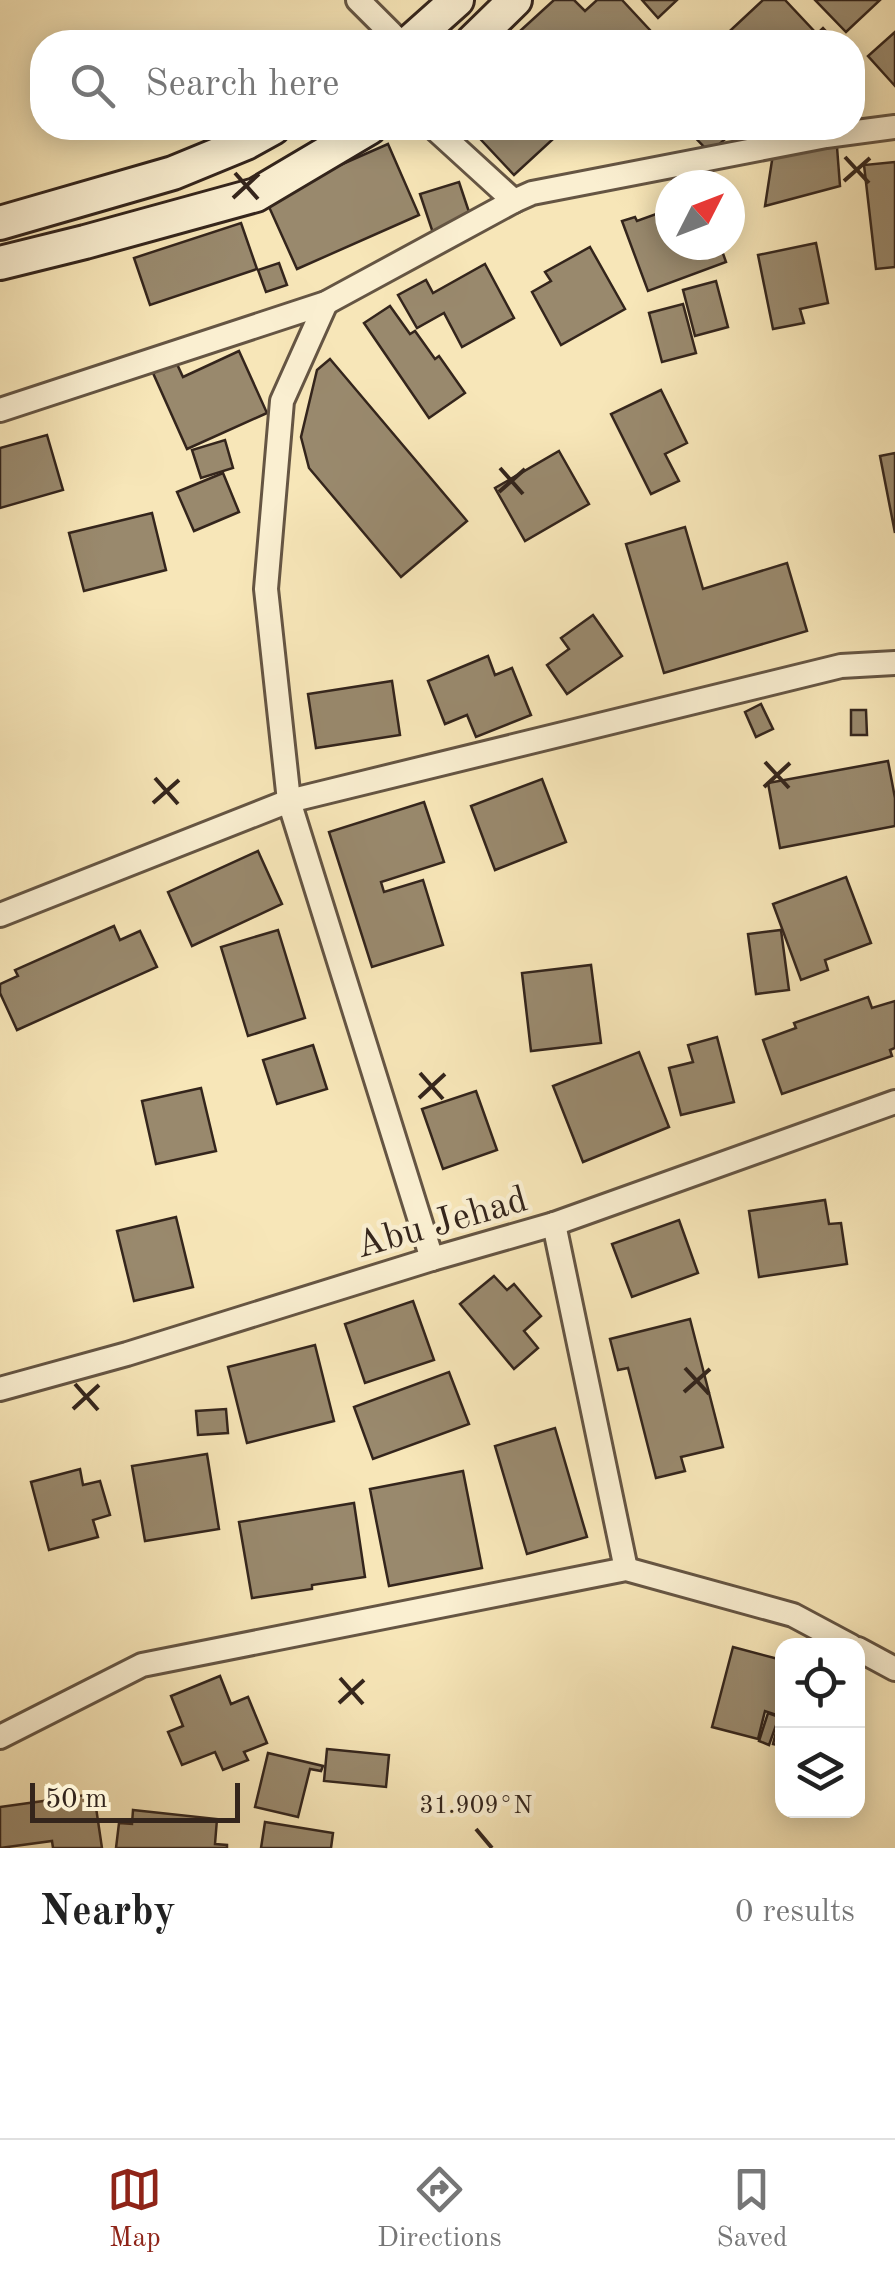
<!DOCTYPE html>
<html lang="en">
<head>
<meta charset="utf-8">
<style>
	:root { --surface:#fff; --page:#f2f2f2; --text:#222; --muted:#767676; --line:#e0e0e0; --accent:#8f2418 }
	body { margin:0; font-family:"Old Standard TT",serif; background:var(--page); color:var(--text) }
	.controls { position:absolute; right:30px; bottom:30px; display:grid; overflow:hidden; border-radius:20px; box-shadow:0 5px 25px #0003 }
	.controls button { width:90px; height:90px; display:grid; place-items:center; padding:0; border:0; border-bottom:2px solid var(--line); background:var(--surface); color:var(--text); font:50px sans-serif }
	.compass { position:absolute; left:655px; top:170px; width:90px; height:90px; border-radius:50%; background:var(--surface); box-shadow:0 5px 25px #0003; rotate:48deg }
	.scale { position:absolute; left:30px; bottom:25px; width:210px; box-sizing:border-box; padding-left:10px; border:5px solid #34251c; border-top:0; font-size:28px; line-height:35px; white-space:nowrap; color:#34251c; -webkit-text-stroke:8px #faefd1; paint-order:stroke }
	.list { margin:0; padding:0; list-style:none }
	h2 { display:flex; justify-content:space-between; align-items:center; height:130px; margin:0; padding:0 40px; font-size:42px }
	h2 small { font-size:32px; font-weight:400; color:var(--muted) }
	.icon { flex:none; width:55px; height:55px; fill:none; stroke:currentColor; stroke-width:2; stroke-linecap:round; stroke-linejoin:round }
	.map { position:relative; flex:none; width:895px; height:1848px; overflow:hidden }
	.search { position:absolute; background:var(--surface); box-shadow:0 5px 25px #0003; left:30px; right:30px; top:30px; height:110px; display:flex; align-items:center; gap:25px; box-sizing:border-box; padding:0 35px; border-radius:40px; color:var(--muted); font-size:38px }
	.sheet { height:290px; background:var(--surface) }
	nav { display:flex; justify-content:space-around; align-items:center; box-sizing:border-box; height:140px; border-top:2px solid var(--line); background:var(--surface); font-size:28px; color:var(--muted) }
	nav a { display:grid; justify-items:center; gap:5px }
	nav .on { color:var(--accent) }
	.map>svg:first-child { display:block }
	.building { fill:#99896d; stroke:#34251c; stroke-width:2.5 }
	.lines { fill:none; stroke-linecap:round; stroke-linejoin:round }
	.street-casing { stroke:#655543; stroke-width:28 }
	.secondary-casing { stroke:#34251c; stroke-width:38 }
	.street { stroke:#faefd1; stroke-width:22 }
	.secondary { stroke:#faefd1; stroke-width:32 }
	.ticks { fill:none; stroke:#34251c; stroke-width:4 }
	.labels { text-anchor:middle; stroke-width:9; stroke-linejoin:round; paint-order:stroke }
	.street-label { font-size:38px; fill:#34251c; stroke:#faefd1 }
	.ticks-label { font-size:25px; text-anchor:middle; fill:#34251c; stroke:#faefd1; stroke-width:9; stroke-linejoin:round; paint-order:stroke }
</style>
</head>
<body>
<div class="map">
<svg width="895" height="1848" viewBox="0 0 895 1848">
	<rect width="100%" height="100%" fill="#f7e6b8"/>
	<filter id="stains"><feTurbulence type="fractalNoise" baseFrequency=".002" numOctaves="4"/><feColorMatrix values="0 0 0 0 .2 0 0 0 0 .09 0 0 0 0 .02 0 0 0 .5 -.17"/></filter>
	<radialGradient id="worn" r=".72"><stop offset=".6" stop-color="#630" stop-opacity="0"/><stop offset="1" stop-color="#630" stop-opacity=".3"/></radialGradient>
	<!-- building -->
	<g class="building">
		<path d="M 554,0 L 574,0 L 585,11 L 597,0 L 622,0 L 661,42 L 508,42 Z"/>
		<path d="M 642,0 L 677,0 L 658,18 Z"/>
		<path d="M 763,0 L 785,0 L 817,34 L 823,28 L 836,42 L 718,42 Z"/>
		<path d="M 815,0 L 880,0 L 846,32 Z"/>
		<path d="M 895,32 L 895,86 L 868,56 Z"/>
		<path d="M 470,128 L 565,128 L 514,175 Z"/>
		<path d="M 686,128 L 737,128 L 710,153 Z"/>
		<path d="M 388,144 L 419,215 L 297,269 L 265,198 Z"/>
		<path d="M 837,147 L 840,186 L 765,206 L 773,154 Z"/>
		<path d="M 895,162 L 895,267 L 876,269 L 864,165 Z"/>
		<path d="M 459,182 L 472,221 L 433,233 L 420,194 Z"/>
		<path d="M 670,209 L 670,245 L 720,245 L 726,262 L 648,291 L 622,221 L 635,217 L 637,221 Z"/>
		<path d="M 241,223 L 257,269 L 150,305 L 134,258 Z"/>
		<path d="M 816,243 L 828,303 L 800,309 L 804,323 L 773,329 L 758,255 Z"/>
		<path d="M 590,247 L 625,309 L 561,345 L 532,292 L 551,281 L 545,272 Z"/>
		<path d="M 279,263 L 287,285 L 266,292 L 258,270 Z"/>
		<path d="M 485,264 L 514,318 L 462,347 L 444,313 L 417,328 L 398,295 L 426,280 L 433,293 Z"/>
		<path d="M 716,281 L 728,327 L 695,336 L 683,290 Z"/>
		<path d="M 683,304 L 696,353 L 662,362 L 649,313 Z"/>
		<path d="M 390,306 L 410,334 L 415,331 L 435,359 L 439,356 L 465,393 L 429,418 L 364,323 Z"/>
		<path d="M 239,351 L 267,413 L 187,449 L 153,373 L 176,362 L 183,377 Z"/>
		<path d="M 330,359 L 467,521 L 401,577 L 309,468 L 301,437 L 317,370 Z"/>
		<path d="M 661,390 L 687,443 L 665,454 L 679,481 L 651,494 L 611,414 Z"/>
		<path d="M 47,435 L 63,490 L 0,508 L 0,448 Z"/>
		<path d="M 225,440 L 233,468 L 201,478 L 192,450 Z"/>
		<path d="M 559,451 L 589,504 L 525,541 L 495,488 Z"/>
		<path d="M 895,453 L 895,533 L 880,456 Z"/>
		<path d="M 223,473 L 239,512 L 194,531 L 177,492 Z"/>
		<path d="M 152,513 L 166,570 L 84,591 L 69,533 Z"/>
		<path d="M 685,527 L 703,589 L 787,563 L 807,631 L 664,673 L 626,544 Z"/>
		<path d="M 593,615 L 622,656 L 567,694 L 547,665 L 569,649 L 561,638 Z"/>
		<path d="M 488,656 L 495,675 L 512,668 L 531,715 L 476,737 L 467,715 L 445,724 L 428,681 Z"/>
		<path d="M 392,681 L 400,735 L 316,748 L 308,694 Z"/>
		<path d="M 761,704 L 773,729 L 756,737 L 745,712 Z"/>
		<path d="M 851,710 L 866,710 L 867,735 L 851,735 Z"/>
		<path d="M 888,761 L 895,798 L 895,826 L 780,848 L 768,783 Z"/>
		<path d="M 542,779 L 566,842 L 495,870 L 471,806 Z"/>
		<path d="M 424,802 L 444,862 L 381,882 L 384,892 L 423,880 L 443,945 L 372,967 L 329,832 Z"/>
		<path d="M 258,851 L 282,904 L 192,946 L 168,892 Z"/>
		<path d="M 846,877 L 871,943 L 825,960 L 828,970 L 801,980 L 773,904 Z"/>
		<path d="M 114,926 L 120,940 L 140,931 L 157,967 L 17,1030 L 0,993 L 0,984 L 18,976 L 15,970 Z"/>
		<path d="M 278,930 L 305,1018 L 248,1036 L 221,947 Z"/>
		<path d="M 781,930 L 789,990 L 756,994 L 748,934 Z"/>
		<path d="M 591,965 L 601,1043 L 531,1051 L 522,973 Z"/>
		<path d="M 868,997 L 872,1008 L 895,1001 L 895,1048 L 890,1050 L 892,1056 L 782,1094 L 763,1040 L 796,1028 L 794,1023 Z"/>
		<path d="M 717,1037 L 734,1102 L 681,1115 L 669,1068 L 693,1062 L 688,1045 Z"/>
		<path d="M 313,1045 L 327,1089 L 277,1104 L 263,1060 Z"/>
		<path d="M 639,1052 L 669,1127 L 583,1162 L 553,1086 Z"/>
		<path d="M 201,1088 L 216,1151 L 156,1164 L 142,1101 Z"/>
		<path d="M 476,1091 L 497,1150 L 443,1169 L 422,1109 Z"/>
		<path d="M 825,1200 L 829,1224 L 841,1223 L 847,1264 L 759,1277 L 749,1211 Z"/>
		<path d="M 176,1217 L 193,1287 L 134,1301 L 117,1231 Z"/>
		<path d="M 679,1220 L 698,1273 L 632,1297 L 612,1244 Z"/>
		<path d="M 494,1276 L 507,1290 L 514,1284 L 541,1316 L 524,1331 L 538,1348 L 514,1369 L 460,1304 Z"/>
		<path d="M 413,1301 L 434,1360 L 365,1383 L 345,1324 Z"/>
		<path d="M 690,1319 L 723,1447 L 681,1457 L 685,1471 L 656,1478 L 628,1368 L 618,1370 L 610,1339 Z"/>
		<path d="M 315,1345 L 334,1421 L 247,1443 L 228,1367 Z"/>
		<path d="M 449,1372 L 469,1424 L 373,1459 L 354,1407 Z"/>
		<path d="M 226,1409 L 228,1433 L 198,1435 L 196,1411 Z"/>
		<path d="M 555,1428 L 587,1537 L 527,1554 L 495,1446 Z"/>
		<path d="M 207,1454 L 219,1529 L 145,1541 L 132,1466 Z"/>
		<path d="M 80,1469 L 83,1485 L 100,1481 L 110,1515 L 93,1520 L 98,1537 L 49,1550 L 31,1482 Z"/>
		<path d="M 463,1471 L 482,1568 L 389,1586 L 370,1489 Z"/>
		<path d="M 354,1503 L 365,1577 L 312,1585 L 312,1589 L 252,1598 L 239,1522 Z"/>
		<path d="M 733,1647 L 782,1660 L 782,1746 L 773,1744 L 780,1716 L 765,1711 L 758,1739 L 712,1727 Z"/>
		<path d="M 220,1676 L 231,1704 L 248,1697 L 267,1743 L 244,1752 L 248,1760 L 223,1770 L 215,1752 L 182,1765 L 168,1732 L 183,1726 L 171,1696 Z"/>
		<path d="M 768,1713 L 779,1717 L 769,1745 L 759,1741 Z"/>
		<path d="M 327,1749 L 389,1755 L 386,1787 L 324,1781 Z"/>
		<path d="M 268,1753 L 323,1766 L 321,1771 L 310,1769 L 298,1817 L 255,1807 Z"/>
		<path d="M 94,1794 L 102,1848 L 53,1848 L 52,1841 L 0,1848 L 0,1807 Z"/>
		<path d="M 133,1810 L 217,1819 L 215,1844 L 227,1845 L 227,1848 L 116,1848 L 119,1823 L 132,1824 Z"/>
		<path d="M 265,1822 L 333,1833 L 331,1848 L 261,1848 Z"/>
	</g>
	<g class="lines">
		<!-- street casing -->
		<g class="street-casing">
			<g id="street">
				<path d="M 358,0 L 400,42"/>
				<path d="M 434,128 L 514,201"/>
				<path d="M 326,303 L 282,401 L 266,589 L 289,801 L 432,1259"/>
				<path d="M 0,410 L 326,303 L 514,201 L 532,193 L 826,136 L 895,127"/>
				<path d="M 0,915 L 289,801 L 841,666 L 895,663"/>
				<path d="M 554,1224 L 626,1569"/>
				<path d="M 0,1389 L 127,1354 L 432,1259 L 554,1224 L 895,1102"/>
				<path d="M 858,1649 L 895,1669"/>
				<path d="M 0,1737 L 142,1665 L 626,1569 L 793,1615 L 851,1646"/>
			</g>
		</g>
		<!-- secondary casing -->
		<g class="secondary-casing">
			<g id="secondary">
				<path d="M 410,42 L 457,0"/>
				<path d="M 472,42 L 515,0"/>
				<path d="M 0,223 L 173,173 L 246,143 L 273,128"/>
				<path d="M 0,263 L 85,242 L 256,195 L 369,128"/>
			</g>
		</g>
		<!-- street -->
		<use href="#street" class="street"/>
		<!-- secondary -->
		<use href="#secondary" class="secondary"/>
	</g>
	<!-- ticks -->
	<path class="ticks" d="M 845,157 L 869,183M 235,173 L 258,199M 844,181 L 870,158M 233,198 L 259,174M 500,468 L 523,494M 499,492 L 525,469M 765,762 L 789,788M 155,778 L 178,804M 764,787 L 790,763M 153,803 L 179,780M 420,1073 L 443,1099M 419,1098 L 445,1074M 685,1368 L 709,1394M 75,1384 L 98,1410M 684,1392 L 710,1369M 73,1409 L 99,1385M 340,1678 L 363,1704M 339,1703 L 364,1680M 476,1829 L 492,1848"/>
	<g class="labels">
		<!-- street labels -->
		<g class="street-label">
			<text transform="translate(441 1221) rotate(-16)" y="13">Abu Jehad</text>
		</g>
	</g>
	<g class="ticks-label">
		<text x="476" y="1813">31.909°N</text>
	</g>
	<rect width="100%" height="100%" filter="url(#stains)"/>
	<rect width="100%" height="100%" fill="url(#worn)"/>
</svg>
<div class="controls">
<button><svg class="icon" aria-label="locate" viewBox="0 0 24 24"><circle cx="12" cy="12" r="6"/><path d="M12 2v4M12 18v4M2 12h4M18 12h4"/></svg></button>
<button><svg class="icon" aria-label="layers" viewBox="0 0 24 24"><path d="M12 4l9 5-9 5-9-5zM3 14l9 5 9-5"/></svg></button>
</div>
<svg class="compass" viewBox="-18 -18 36 36"><path d="M0-13l5 13h-10z" fill="#e53935"/><path d="M0 13l5-13h-10z" fill="#767676"/></svg>
<div class="scale">50 m</div>
<div class="search"><svg class="icon" aria-label="search" viewBox="0 0 24 24"><circle cx="10" cy="10" r="6"/><path d="M15 15l6 6"/></svg>Search here</div>
</div>
<section class="sheet">
<h2>Nearby<small>0 results</small></h2>
<ul class="list">
</ul>
</section>
<nav>
<a class="on"><svg class="icon" aria-label="map" viewBox="0 0 24 24"><path d="M3 6l6-2 6 2 6-2v14l-6 2-6-2-6 2zM9 4v14M15 6v14"/></svg>Map</a>
<a><svg class="icon" aria-label="directions" viewBox="0 0 24 24"><path d="M12 3l9 9-9 9-9-9zM9 14v-3h6M13 9l2 2-2 2"/></svg>Directions</a>
<a><svg class="icon" aria-label="saved" viewBox="0 0 24 24"><path d="M7 4h10v16l-5-4-5 4z"/></svg>Saved</a>
</nav>
</body>
</html>
